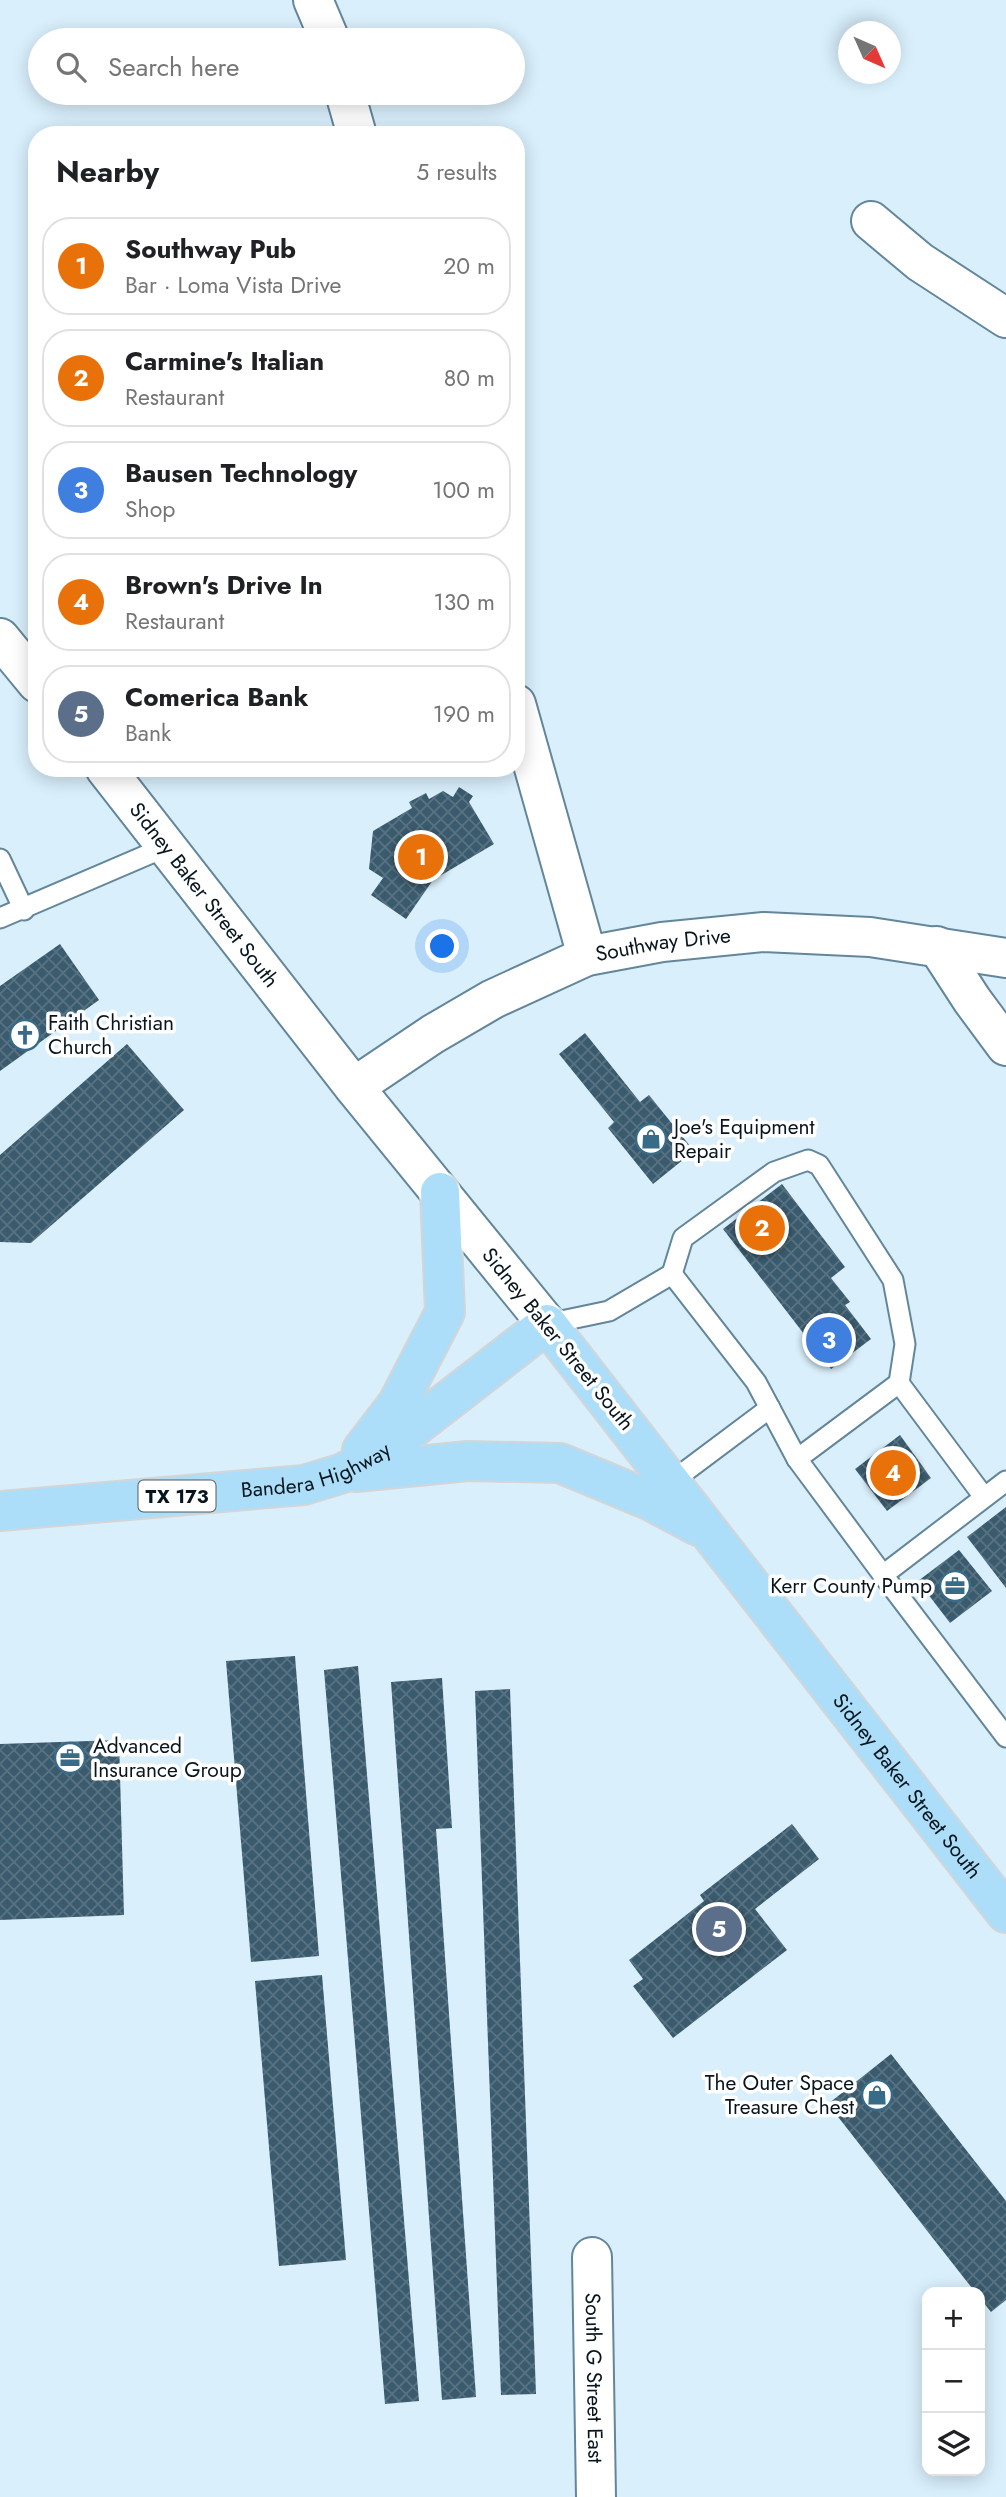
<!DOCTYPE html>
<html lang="en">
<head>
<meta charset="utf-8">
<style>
	:root { --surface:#fff; --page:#f2f2f2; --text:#202124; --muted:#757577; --line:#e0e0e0; --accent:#ea580c }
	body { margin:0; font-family:Jost,sans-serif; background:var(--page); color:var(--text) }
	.controls { position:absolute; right:21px; bottom:21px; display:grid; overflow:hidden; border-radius:14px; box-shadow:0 4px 18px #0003 }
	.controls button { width:63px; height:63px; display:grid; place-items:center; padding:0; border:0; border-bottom:2px solid var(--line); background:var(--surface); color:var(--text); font:35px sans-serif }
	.compass { position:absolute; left:838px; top:21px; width:63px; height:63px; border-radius:50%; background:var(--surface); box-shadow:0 4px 18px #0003; rotate:135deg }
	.you { position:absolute; left:443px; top:947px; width:24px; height:24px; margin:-18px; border:5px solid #fff; border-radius:50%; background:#1a73e8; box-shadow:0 0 0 10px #1a73e833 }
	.badge { display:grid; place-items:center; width:46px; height:46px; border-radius:50%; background:var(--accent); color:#fff; font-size:23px; font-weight:700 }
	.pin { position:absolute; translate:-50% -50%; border:4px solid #fff; box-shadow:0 2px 7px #0006 }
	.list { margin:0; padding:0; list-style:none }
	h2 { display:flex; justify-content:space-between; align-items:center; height:91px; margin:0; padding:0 28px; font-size:30px }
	h2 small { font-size:23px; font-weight:400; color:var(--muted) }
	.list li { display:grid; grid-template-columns:46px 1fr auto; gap:21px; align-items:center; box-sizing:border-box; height:98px; margin:0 14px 14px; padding:0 14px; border:2px solid var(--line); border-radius:28px }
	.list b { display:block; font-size:26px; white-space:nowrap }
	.list p { margin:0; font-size:23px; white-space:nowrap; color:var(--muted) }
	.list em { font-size:23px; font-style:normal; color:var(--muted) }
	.icon { flex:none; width:38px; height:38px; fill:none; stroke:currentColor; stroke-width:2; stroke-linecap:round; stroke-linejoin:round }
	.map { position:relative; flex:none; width:1006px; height:2497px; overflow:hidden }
	.search { position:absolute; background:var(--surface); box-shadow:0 4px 18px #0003; left:28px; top:28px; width:497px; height:77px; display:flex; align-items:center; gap:18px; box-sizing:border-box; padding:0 24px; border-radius:38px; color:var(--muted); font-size:26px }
	.panel { position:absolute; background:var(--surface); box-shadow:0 4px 18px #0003; left:28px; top:126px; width:497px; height:651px; border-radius:28px }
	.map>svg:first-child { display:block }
	.building { fill:url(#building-cross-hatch) }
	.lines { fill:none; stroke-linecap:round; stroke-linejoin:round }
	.service-casing { stroke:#63869a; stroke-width:23 }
	.minor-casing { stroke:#63869a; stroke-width:42 }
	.secondary-casing { stroke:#63869a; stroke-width:42 }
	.primary-casing { stroke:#d3d5d6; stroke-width:42 }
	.service { stroke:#fff; stroke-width:19 }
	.minor { stroke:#fff; stroke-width:38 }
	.secondary { stroke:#fff; stroke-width:38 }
	.primary { stroke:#acdefa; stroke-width:38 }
	.labels { text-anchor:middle; stroke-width:7; stroke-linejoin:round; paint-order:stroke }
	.shield { fill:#fff; stroke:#525b61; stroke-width:2 }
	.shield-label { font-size:19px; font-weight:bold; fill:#08151d }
	.street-label { font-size:21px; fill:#08151d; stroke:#fff }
	.poi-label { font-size:21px; fill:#08151d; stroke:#fff; text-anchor:start }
</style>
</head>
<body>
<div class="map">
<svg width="1006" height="2497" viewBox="0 0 1006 2497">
	<defs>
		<pattern id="building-cross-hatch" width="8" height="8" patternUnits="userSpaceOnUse" patternTransform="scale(1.75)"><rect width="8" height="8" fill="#3a5b6e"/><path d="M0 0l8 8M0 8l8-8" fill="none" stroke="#597281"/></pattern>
	</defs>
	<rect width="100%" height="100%" fill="#d9effc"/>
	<!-- building -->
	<g class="building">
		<path d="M 459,787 L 473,796 L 469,802 L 494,844 L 433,880 L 406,919 L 371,895 L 383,878 L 369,869 L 373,831 L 412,808 L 409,802 L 426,793 L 429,799 L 443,791 L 453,797 Z"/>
		<path d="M 60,944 L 99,1000 L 0,1071 L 0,986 Z"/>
		<path d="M 585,1033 L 640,1102 L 649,1095 L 694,1151 L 653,1184 L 608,1128 L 614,1122 L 559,1054 Z"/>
		<path d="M 127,1044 L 184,1110 L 31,1243 L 0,1242 L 0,1155 Z"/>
		<path d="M 782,1184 L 845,1267 L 831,1278 L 850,1302 L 845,1305 L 871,1339 L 831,1369 L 723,1229 Z"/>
		<path d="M 900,1435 L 931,1478 L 887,1511 L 855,1469 Z"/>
		<path d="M 1006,1507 L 1006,1588 L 967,1537 Z"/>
		<path d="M 959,1550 L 992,1591 L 950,1623 L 918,1581 Z"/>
		<path d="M 295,1656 L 319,1956 L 251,1962 L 226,1661 Z"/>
		<path d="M 358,1666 L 419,2401 L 385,2404 L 324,1670 Z"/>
		<path d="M 442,1678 L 452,1828 L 436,1829 L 476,2397 L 442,2400 L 391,1682 Z"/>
		<path d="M 510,1689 L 536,2394 L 501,2395 L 475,1691 Z"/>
		<path d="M 119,1740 L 124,1915 L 0,1920 L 0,1744 Z"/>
		<path d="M 792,1824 L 819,1859 L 755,1909 L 787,1950 L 673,2038 L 633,1986 L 643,1979 L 629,1960 L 704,1901 L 700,1895 Z"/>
		<path d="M 322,1975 L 346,2260 L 279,2266 L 255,1981 Z"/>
		<path d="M 891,2054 L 1006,2201 L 1006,2300 L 991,2312 L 980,2298 L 980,2292 L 975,2292 L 828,2104 Z"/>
	</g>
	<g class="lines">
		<!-- service casing -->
		<g class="service-casing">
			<g id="service">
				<path d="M 0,859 L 24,910"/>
				<path d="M 0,918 L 168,846"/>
				<path d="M 672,1274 L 683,1238 L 774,1172 L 808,1160 L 819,1165 L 893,1280 L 905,1344 L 899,1383"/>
				<path d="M 547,1324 L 609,1311 L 672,1274 L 756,1382 L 797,1459"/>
				<path d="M 1006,1481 L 883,1575 L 1006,1737"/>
				<path d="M 667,1485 L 770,1408"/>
				<path d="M 883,1575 L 797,1459 L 899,1383 L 984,1497"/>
			</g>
		</g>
		<!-- minor casing -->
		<g class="minor-casing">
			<g id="minor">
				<path d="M 313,0 L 330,40"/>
				<path d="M 345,93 L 357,135"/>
				<path d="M 871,221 L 920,262 L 1006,318"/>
				<path d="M 516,704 L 587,956"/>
				<path d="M 937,946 L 972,1000 L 1006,1046"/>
				<path id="s1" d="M 354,1087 L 433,1034 L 493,999 L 587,956 L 662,942 L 764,932 L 870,937 L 1006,958"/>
				<path id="s2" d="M 592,2257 L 596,2497"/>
			</g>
		</g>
		<!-- secondary casing -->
		<g class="secondary-casing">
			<g id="secondary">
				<path d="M 0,638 L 37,683"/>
				<path id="s3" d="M 105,768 L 354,1087 L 547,1324"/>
			</g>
		</g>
		<!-- primary casing -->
		<g class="primary-casing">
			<g id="primary">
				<path d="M 362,1450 L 398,1403 L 445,1312 L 440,1192"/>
				<path d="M 356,1472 L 468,1461 L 560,1463 L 649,1500 L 698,1526"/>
				<path id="s4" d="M 0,1511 L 304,1485 L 343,1473 L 378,1455 L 547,1324 L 1006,1913"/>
			</g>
		</g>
		<!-- service -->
		<use href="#service" class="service"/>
		<!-- minor -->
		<use href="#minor" class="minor"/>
		<!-- secondary -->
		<use href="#secondary" class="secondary"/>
		<!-- primary -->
		<use href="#primary" class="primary"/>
	</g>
	<!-- icons -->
	<defs>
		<g id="church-ring" transform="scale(1.575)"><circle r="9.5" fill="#fff" stroke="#376b88" stroke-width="1.5"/><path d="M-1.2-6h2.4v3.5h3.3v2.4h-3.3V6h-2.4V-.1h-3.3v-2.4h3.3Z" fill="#376b88"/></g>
		<g id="shop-ring" transform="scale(1.575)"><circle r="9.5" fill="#fff" stroke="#376b88" stroke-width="1.5"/><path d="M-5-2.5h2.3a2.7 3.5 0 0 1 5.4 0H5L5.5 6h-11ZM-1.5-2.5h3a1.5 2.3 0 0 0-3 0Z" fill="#376b88"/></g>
		<g id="office-ring" transform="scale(1.575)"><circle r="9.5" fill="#fff" stroke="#376b88" stroke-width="1.5"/><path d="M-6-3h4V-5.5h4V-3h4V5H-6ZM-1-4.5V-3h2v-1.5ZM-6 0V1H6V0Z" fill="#376b88"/></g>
	</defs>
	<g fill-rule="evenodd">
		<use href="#church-ring" x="25" y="1035"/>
		<use href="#shop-ring" x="651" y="1139"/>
		<use href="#office-ring" x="955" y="1586"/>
		<use href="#office-ring" x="70" y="1758"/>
		<use href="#shop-ring" x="877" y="2095"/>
	</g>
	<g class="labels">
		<!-- shield labels -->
		<rect class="shield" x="138.5" y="1480.5" width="77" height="31" rx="5"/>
		<g class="shield-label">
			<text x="177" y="1503">TX 173</text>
		</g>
		<!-- street labels -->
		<g class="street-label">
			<text dy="7" stroke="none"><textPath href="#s3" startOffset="161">Sidney Baker Street South</textPath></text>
			<text dy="7" stroke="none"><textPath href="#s1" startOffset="345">Southway Drive</textPath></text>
			<text transform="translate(558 1339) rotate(51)" y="7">Sidney Baker Street South</text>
			<text dy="7" stroke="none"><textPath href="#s4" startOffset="320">Bandera Highway</textPath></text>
			<text dy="7" stroke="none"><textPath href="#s4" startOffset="1185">Sidney Baker Street South</textPath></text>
			<text dy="7" stroke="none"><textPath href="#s2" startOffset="121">South G Street East</textPath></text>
		</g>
		<!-- poi labels -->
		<g class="poi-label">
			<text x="48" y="1030">Faith Christian<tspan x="48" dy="24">Church</tspan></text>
			<text x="674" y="1134">Joe's Equipment<tspan x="674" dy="24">Repair</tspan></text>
			<text x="932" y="1593" text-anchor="end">Kerr County Pump</text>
			<text x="93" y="1753">Advanced<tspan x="93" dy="24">Insurance Group</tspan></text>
			<text x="854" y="2090" text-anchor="end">The Outer Space<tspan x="854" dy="24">Treasure Chest</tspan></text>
		</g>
	</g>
</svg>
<div class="controls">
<button>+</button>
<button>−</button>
<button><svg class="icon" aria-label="layers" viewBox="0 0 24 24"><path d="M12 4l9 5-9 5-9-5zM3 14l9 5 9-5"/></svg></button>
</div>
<svg class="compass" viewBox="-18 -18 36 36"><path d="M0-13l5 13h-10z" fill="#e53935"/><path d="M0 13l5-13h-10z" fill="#757577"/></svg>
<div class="you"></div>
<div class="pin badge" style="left:421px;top:857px;background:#e8710a">1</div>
<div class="pin badge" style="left:762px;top:1228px;background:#e8710a">2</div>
<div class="pin badge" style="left:829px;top:1340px;background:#3f7fe0">3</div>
<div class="pin badge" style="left:893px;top:1473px;background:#e8710a">4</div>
<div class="pin badge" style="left:719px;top:1929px;background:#5c6f8a">5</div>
<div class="search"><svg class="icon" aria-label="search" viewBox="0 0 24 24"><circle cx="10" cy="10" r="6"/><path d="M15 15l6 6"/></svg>Search here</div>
<section class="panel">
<h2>Nearby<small>5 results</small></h2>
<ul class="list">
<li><span class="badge" style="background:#e8710a">1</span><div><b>Southway Pub</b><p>Bar · Loma Vista Drive</p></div><em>20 m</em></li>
<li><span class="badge" style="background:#e8710a">2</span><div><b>Carmine's Italian</b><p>Restaurant</p></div><em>80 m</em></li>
<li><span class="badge" style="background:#3f7fe0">3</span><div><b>Bausen Technology</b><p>Shop</p></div><em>100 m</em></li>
<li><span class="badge" style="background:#e8710a">4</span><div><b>Brown's Drive In</b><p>Restaurant</p></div><em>130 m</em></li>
<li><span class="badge" style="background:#5c6f8a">5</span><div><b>Comerica Bank</b><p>Bank</p></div><em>190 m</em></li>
</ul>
</section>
</div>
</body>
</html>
